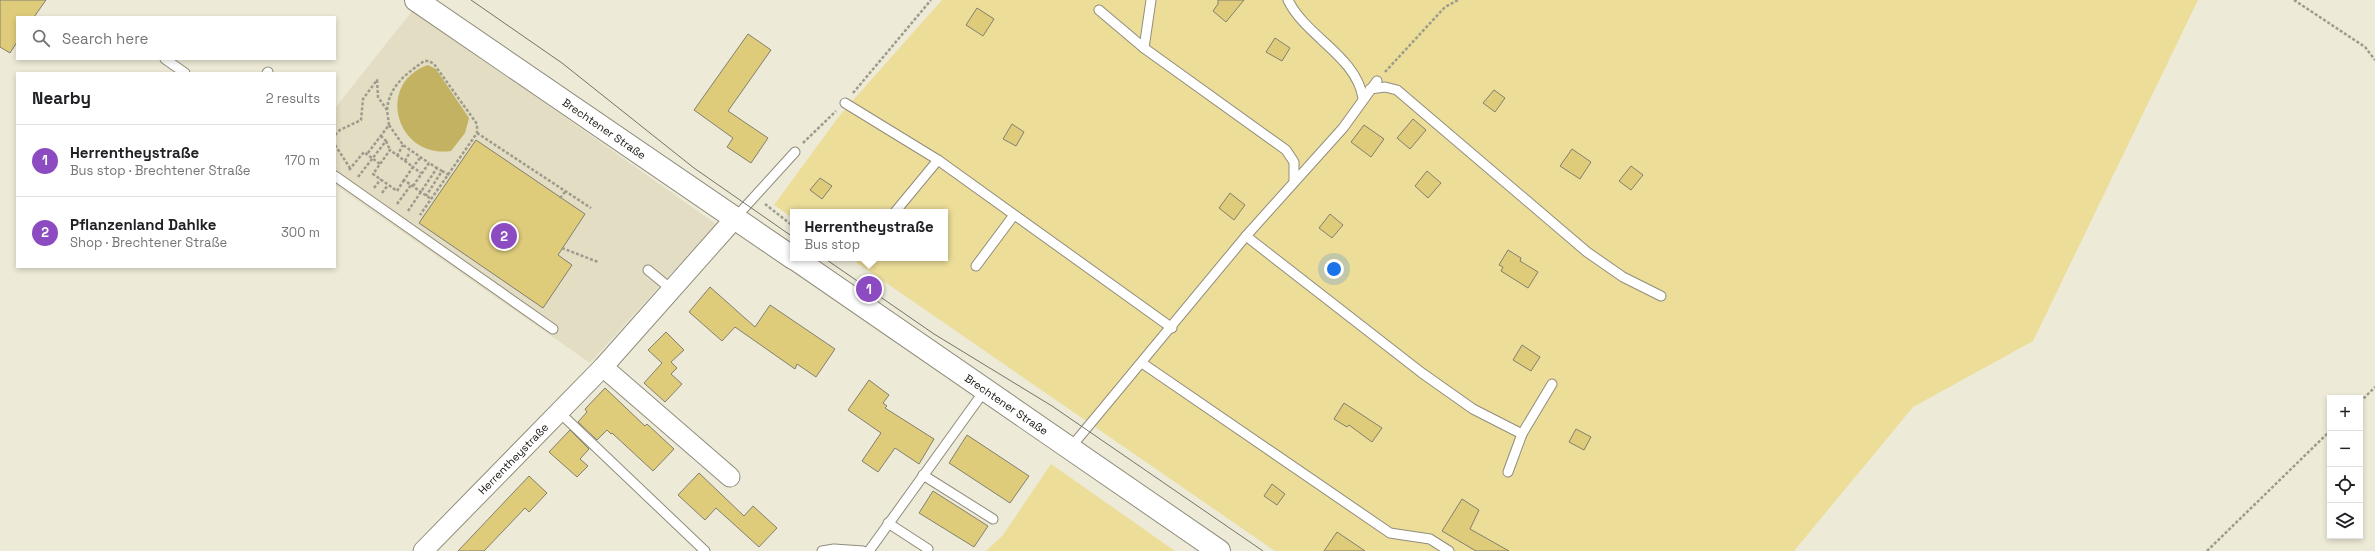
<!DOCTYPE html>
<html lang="en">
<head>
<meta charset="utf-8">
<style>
	:root { --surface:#fff; --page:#f6f6f6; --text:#202124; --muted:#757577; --line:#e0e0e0; --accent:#8c4bc0 }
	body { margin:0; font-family:"Space Grotesk",sans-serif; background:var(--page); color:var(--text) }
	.controls { position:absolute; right:12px; bottom:12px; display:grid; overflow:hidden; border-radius:0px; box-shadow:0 2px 6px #0003 }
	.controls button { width:36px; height:36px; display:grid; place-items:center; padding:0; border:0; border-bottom:1px solid var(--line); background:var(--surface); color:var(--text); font:20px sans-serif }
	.you { position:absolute; left:1334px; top:269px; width:14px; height:14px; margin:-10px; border:3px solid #fff; border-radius:50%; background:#1a73e8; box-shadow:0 0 0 6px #1a73e833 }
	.badge { display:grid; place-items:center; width:26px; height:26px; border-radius:50%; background:var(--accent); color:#fff; font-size:13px; font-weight:700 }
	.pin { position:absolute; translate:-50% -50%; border:2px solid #fff; box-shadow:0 1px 4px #0006 }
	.popup { position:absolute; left:790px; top:209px; width:158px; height:52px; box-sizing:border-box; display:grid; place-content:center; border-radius:0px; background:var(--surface); filter:drop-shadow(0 1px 3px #0005); font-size:13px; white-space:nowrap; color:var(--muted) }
	.popup b { font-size:15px; color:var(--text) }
	.popup::after { content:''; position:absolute; left:50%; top:100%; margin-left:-8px; border:8px solid transparent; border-top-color:var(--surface) }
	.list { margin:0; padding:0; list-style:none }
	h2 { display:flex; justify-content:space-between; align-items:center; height:52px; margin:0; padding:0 16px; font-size:17px }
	h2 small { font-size:13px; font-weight:400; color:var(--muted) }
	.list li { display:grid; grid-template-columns:26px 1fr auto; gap:12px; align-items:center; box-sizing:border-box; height:72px; padding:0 16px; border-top:1px solid var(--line) }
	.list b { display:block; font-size:15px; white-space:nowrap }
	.list p { margin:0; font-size:13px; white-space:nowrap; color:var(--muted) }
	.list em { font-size:13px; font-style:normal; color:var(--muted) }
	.icon { flex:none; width:22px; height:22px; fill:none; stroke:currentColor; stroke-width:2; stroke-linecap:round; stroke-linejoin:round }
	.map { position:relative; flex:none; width:2375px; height:551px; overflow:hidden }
	.search { position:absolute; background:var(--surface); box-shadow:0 2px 6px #0003; left:16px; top:16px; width:320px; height:44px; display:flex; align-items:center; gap:10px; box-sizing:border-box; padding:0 14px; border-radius:0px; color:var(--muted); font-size:15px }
	.panel { position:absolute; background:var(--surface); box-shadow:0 2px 6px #0003; left:16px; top:72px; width:320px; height:196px; border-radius:0px }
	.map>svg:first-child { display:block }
	.built { fill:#e2ddc3 }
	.green { fill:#ecdd99 }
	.water { fill:#c3b261 }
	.building { fill:#decc7b; stroke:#827f6f }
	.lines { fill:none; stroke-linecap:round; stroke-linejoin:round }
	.lane-casing { stroke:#918d7c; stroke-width:11 }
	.street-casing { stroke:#918d7c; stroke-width:21 }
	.secondary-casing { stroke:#918d7c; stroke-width:24 }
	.path { stroke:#9d9b8c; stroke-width:2.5; stroke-dasharray:3 2; stroke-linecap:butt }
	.lane { stroke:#fff; stroke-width:9 }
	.street { stroke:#fff; stroke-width:19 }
	.secondary { stroke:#fff; stroke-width:22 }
	.tram { stroke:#767468; stroke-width:1 }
	.labels { text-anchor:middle; stroke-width:3; stroke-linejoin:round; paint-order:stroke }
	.street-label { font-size:11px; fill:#11100a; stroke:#fbf7e5 }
</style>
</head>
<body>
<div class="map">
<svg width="2375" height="551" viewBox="0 0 2375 551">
	<rect width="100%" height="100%" fill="#edead7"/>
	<!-- built -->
	<path class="built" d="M 413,10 L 716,224 L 590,363 L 335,185 L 335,108 Z"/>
	<!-- green -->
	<g class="green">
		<path d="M 942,0 L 2198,0 L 2033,341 L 1913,407 L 1794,551 L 1275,551 L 850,258 L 945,258 L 945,212 L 793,212 L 793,218 L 774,205 L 840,115 Z"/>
		<path d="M 1051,464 L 1175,551 L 986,551 L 1003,535 Z"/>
	</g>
	<!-- water -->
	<path class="water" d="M 428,65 L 436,69 L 469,118 L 465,133 L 451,151 C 396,159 375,83 428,65 Z"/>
	<!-- building -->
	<g class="building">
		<path d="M 0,0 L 46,0 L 34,17 L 17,17 L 17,42 L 10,53 L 0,47 Z"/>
		<path d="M 1218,0 L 1244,0 L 1226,22 L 1213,11 L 1218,4 Z"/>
		<path d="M 977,8 L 994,19 L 983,36 L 966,25 Z"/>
		<path d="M 748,34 L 771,50 L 728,111 L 768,138 L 751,163 L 727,147 L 733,138 L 694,110 Z"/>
		<path d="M 1275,38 L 1290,48 L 1282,61 L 1266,52 Z"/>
		<path d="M 1494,90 L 1505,98 L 1495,112 L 1483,103 Z"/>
		<path d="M 1413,119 L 1426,130 L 1410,149 L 1397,138 Z"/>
		<path d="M 1012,124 L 1024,132 L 1016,146 L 1003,139 Z"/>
		<path d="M 1364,125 L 1384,139 L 1371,157 L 1351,142 Z"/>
		<path d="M 476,140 L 585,214 L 558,255 L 572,265 L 543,308 L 419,223 Z"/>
		<path d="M 1572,149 L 1591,162 L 1580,179 L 1560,166 Z"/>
		<path d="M 1631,166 L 1643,175 L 1631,190 L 1619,181 Z"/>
		<path d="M 1427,171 L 1441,183 L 1428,198 L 1415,186 Z"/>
		<path d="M 820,178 L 832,186 L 822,199 L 810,190 Z"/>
		<path d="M 1230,193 L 1245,205 L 1234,220 L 1219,208 Z"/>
		<path d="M 1330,214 L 1343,225 L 1332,238 L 1319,228 Z"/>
		<path d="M 1508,250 L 1521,258 L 1520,261 L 1538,272 L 1528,288 L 1501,271 L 1503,267 L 1499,265 Z"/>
		<path d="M 710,287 L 755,327 L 770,305 L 835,349 L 816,377 L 797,364 L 795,369 L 735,327 L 722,341 L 689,312 Z"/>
		<path d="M 666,332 L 684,350 L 671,362 L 677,368 L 671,374 L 682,384 L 665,402 L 644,383 L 662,363 L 648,350 Z"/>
		<path d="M 1522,345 L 1540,357 L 1531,371 L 1513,360 Z"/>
		<path d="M 869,380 L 889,395 L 883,403 L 887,406 L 885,408 L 934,439 L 919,464 L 895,448 L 878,472 L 862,461 L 881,433 L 848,410 Z"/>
		<path d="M 605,388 L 645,426 L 647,424 L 674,449 L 653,471 L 612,433 L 611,434 L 607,430 L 597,440 L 578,422 L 587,412 L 585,409 Z"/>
		<path d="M 1344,403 L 1382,428 L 1372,442 L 1349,425 L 1347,427 L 1334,419 Z"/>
		<path d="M 1576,429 L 1591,437 L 1584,450 L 1569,442 Z"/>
		<path d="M 570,430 L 589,449 L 580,459 L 588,466 L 577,477 L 549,452 Z"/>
		<path d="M 967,435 L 1029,476 L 1010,503 L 949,463 Z"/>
		<path d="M 699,473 L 744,516 L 753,506 L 777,528 L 759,547 L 716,508 L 705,520 L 678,495 Z"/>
		<path d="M 529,476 L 547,493 L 529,512 L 525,508 L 484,551 L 458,551 Z"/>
		<path d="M 1272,484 L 1285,494 L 1277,505 L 1264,496 Z"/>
		<path d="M 933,491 L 988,526 L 974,547 L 919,513 Z"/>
		<path d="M 1462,499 L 1479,510 L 1470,529 L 1509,551 L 1476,551 L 1442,531 Z"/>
		<path d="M 1337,532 L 1365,551 L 1324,551 Z"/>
	</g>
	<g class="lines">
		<!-- lane casing -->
		<g class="lane-casing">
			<g id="lane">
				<path d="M 1288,0 C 1306,37 1356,56 1363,98"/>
				<path d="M 1099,10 L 1144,48 L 1286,150 L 1294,162 L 1294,182"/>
				<path d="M 1144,48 L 1151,0"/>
				<path d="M 165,59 L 185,73"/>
				<path d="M 267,73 L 268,72"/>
				<path d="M 1370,89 L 1385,87 L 1397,90 L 1587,252 L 1623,277 L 1661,296"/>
				<path d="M 845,103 L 938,160 L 1172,328"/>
				<path d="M 335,176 L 553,329"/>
				<path d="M 895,212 L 938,160"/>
				<path d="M 736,217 L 795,152"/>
				<path d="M 1246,236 L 1422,373 L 1473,409 L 1522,434 L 1552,384"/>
				<path d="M 976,266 L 1014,215"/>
				<path d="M 648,270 L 671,289"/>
				<path d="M 1142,363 L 1390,533 L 1430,539 L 1449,551"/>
				<path d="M 559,412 L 705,551"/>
				<path d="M 1071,447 L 1246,236 L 1343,128 L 1377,81"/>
				<path d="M 1508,472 L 1522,434"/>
				<path d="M 923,475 L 993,519"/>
				<path d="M 888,523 L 928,549"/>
				<path d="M 822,551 L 834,549 L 863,551"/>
				<path d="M 869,551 L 985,390"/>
			</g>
		</g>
		<!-- street casing -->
		<g class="street-casing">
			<g id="street">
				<path d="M 603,367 L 730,477"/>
				<path id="s1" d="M 423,551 L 603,367 L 736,217"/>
			</g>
		</g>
		<!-- secondary casing -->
		<g class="secondary-casing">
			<g id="secondary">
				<path id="s2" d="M 416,0 L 793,258"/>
				<path id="s3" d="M 794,258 L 1219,551"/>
			</g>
		</g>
		<!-- path -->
		<g class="path">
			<path d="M 2294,0 L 2365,47 L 2375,60"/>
			<path d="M 1385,72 L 1445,7 L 1458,0"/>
			<path d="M 853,93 L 931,0"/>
			<path d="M 387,110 C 389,86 406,74 424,61 L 429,61 L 434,64 L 477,124 L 477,133 L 420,215"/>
			<path d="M 389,125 L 403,145 L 429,163"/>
			<path d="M 477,133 L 591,208"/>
			<path d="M 335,135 L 340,130 L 361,120 L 363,99 L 377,80 L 378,97 L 387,110 L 389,125 L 367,154"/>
			<path d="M 386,141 L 390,150"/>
			<path d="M 803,143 L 836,111"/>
			<path d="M 335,145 L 350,168"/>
			<path d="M 397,156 L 403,145"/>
			<path d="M 420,158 L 413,167 L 421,173"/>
			<path d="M 405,161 L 410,152"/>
			<path d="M 349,170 L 364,152 L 380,164"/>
			<path d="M 442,171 L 451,176"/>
			<path d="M 358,177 L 386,141 L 381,136"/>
			<path d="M 404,180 L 397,191 L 373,174 L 390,150 L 413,167 L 404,180 L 431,199"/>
			<path d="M 413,186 L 429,163 L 437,168"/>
			<path d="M 374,188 L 381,179"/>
			<path d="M 382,193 L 388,185"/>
			<path d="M 560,198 L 565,192"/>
			<path d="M 397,204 L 411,185"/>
			<path d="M 765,204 L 793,226"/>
			<path d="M 408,211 L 437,168 L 442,171 L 426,196"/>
			<path d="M 562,248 L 598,262"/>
			<path d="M 2360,402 L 2375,387"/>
			<path d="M 2207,551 L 2330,431"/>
		</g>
		<!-- lane -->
		<use href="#lane" class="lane"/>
		<!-- street -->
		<use href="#street" class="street"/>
		<!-- secondary -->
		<use href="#secondary" class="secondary"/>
		<!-- tram -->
		<g class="tram">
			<path d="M 471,0 L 562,63 L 694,168 L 793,237"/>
			<path d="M 824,258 L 934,334 L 1052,406 L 1263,551"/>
		</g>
	</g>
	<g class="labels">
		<!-- street labels -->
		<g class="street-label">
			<text dy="4" stroke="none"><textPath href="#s2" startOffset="228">Brechtener Straße</textPath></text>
			<text dy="4" stroke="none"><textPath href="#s3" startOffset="258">Brechtener Straße</textPath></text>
			<text dy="4" stroke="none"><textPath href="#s1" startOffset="129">Herrentheystraße</textPath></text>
		</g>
	</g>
</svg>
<div class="controls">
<button>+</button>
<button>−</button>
<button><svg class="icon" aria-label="locate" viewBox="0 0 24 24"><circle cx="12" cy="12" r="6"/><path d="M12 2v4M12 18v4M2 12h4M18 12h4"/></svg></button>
<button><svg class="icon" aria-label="layers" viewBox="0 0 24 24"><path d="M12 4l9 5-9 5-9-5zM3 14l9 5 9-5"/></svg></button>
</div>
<div class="you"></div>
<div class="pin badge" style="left:869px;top:289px">1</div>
<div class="popup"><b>Herrentheystraße</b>Bus stop</div>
<div class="pin badge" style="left:504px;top:236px">2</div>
<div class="search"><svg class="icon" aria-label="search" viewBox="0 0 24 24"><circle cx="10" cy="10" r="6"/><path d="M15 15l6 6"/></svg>Search here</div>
<section class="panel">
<h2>Nearby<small>2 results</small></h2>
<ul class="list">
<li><span class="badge">1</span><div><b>Herrentheystraße</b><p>Bus stop · Brechtener Straße</p></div><em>170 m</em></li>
<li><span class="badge">2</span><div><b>Pflanzenland Dahlke</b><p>Shop · Brechtener Straße</p></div><em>300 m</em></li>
</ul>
</section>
</div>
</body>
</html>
